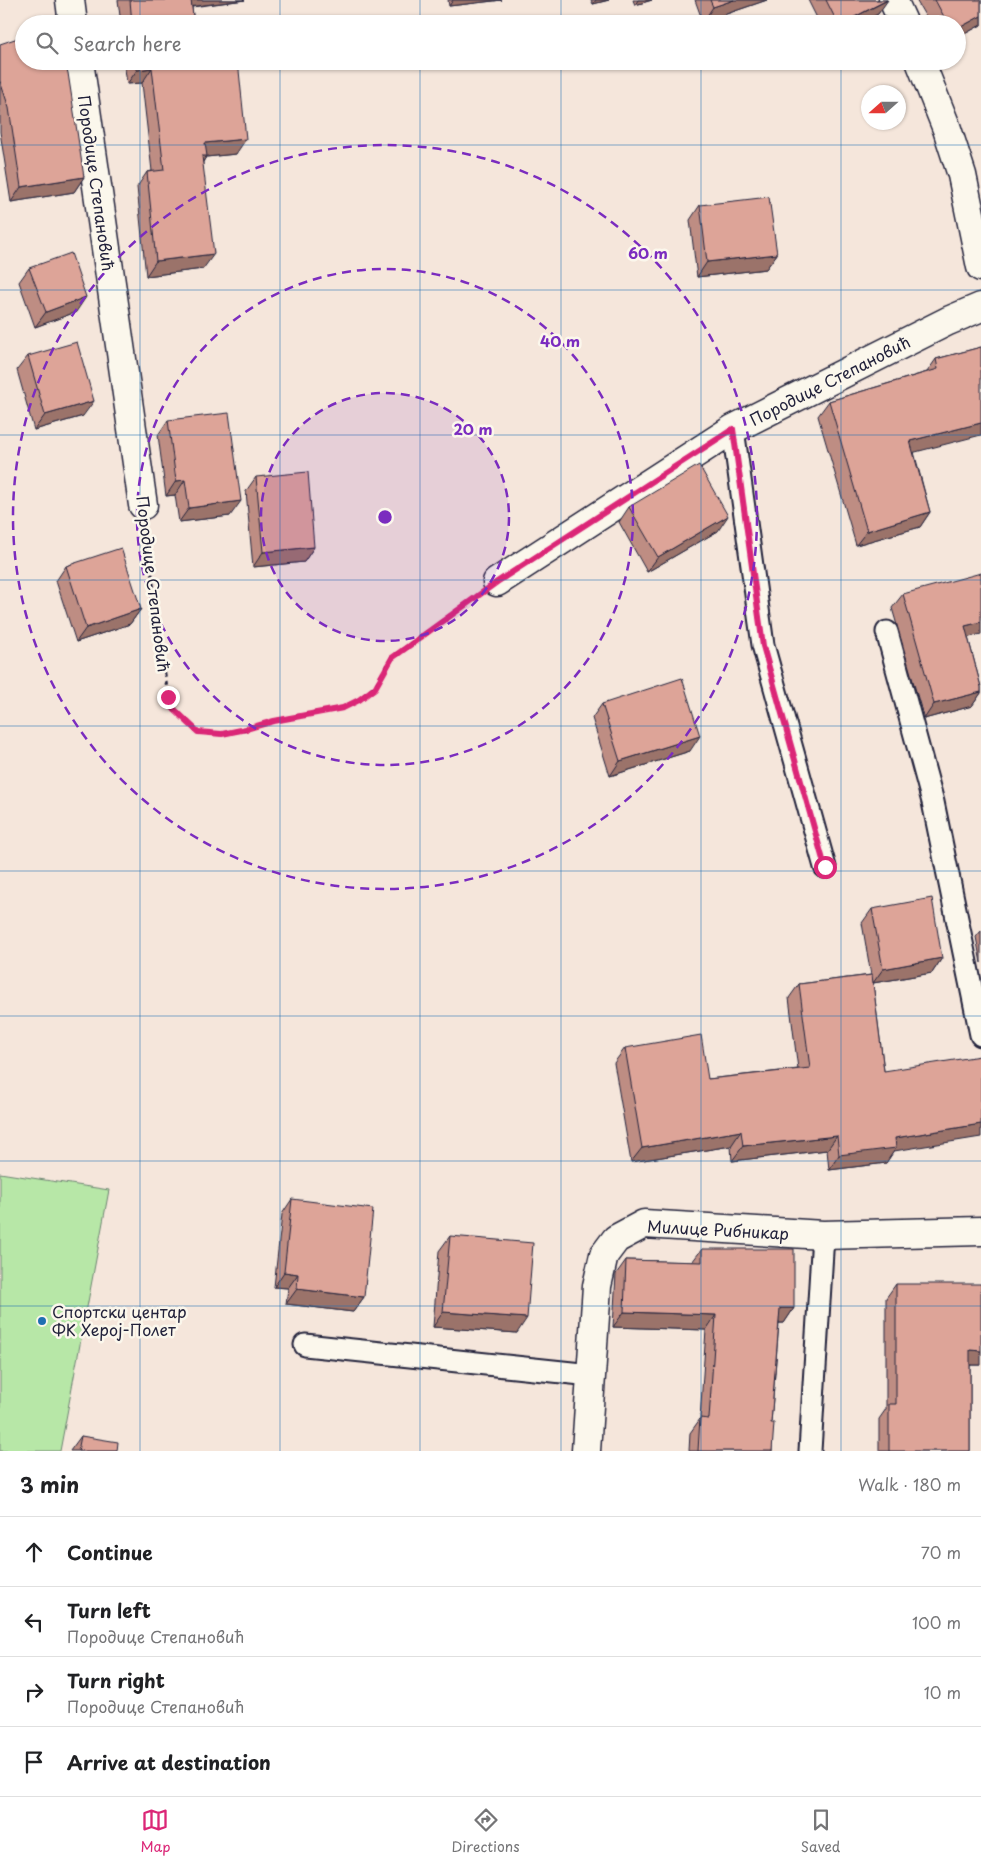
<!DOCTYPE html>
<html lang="en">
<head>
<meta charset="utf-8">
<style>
	:root { --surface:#fff; --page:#f6f6f6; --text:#202124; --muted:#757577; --line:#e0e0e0; --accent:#db2777 }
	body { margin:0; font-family:"Playpen Sans",sans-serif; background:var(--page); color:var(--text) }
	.compass { position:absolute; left:861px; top:85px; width:45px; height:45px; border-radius:50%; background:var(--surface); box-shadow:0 1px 4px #0004; rotate:249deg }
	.stop { position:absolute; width:15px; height:15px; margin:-11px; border:4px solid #db2777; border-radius:50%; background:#fff }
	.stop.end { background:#db2777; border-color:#fff; box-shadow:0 1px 5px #0008 }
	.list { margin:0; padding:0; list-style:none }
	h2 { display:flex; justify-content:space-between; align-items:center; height:65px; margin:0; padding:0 20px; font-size:21px }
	h2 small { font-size:16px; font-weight:400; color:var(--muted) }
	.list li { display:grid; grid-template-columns:32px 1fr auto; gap:15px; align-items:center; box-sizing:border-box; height:70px; padding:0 20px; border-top:1px solid var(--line) }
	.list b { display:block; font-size:19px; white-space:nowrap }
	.list p { margin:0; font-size:16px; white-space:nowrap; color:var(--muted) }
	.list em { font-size:16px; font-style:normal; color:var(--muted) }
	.icon { flex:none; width:28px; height:28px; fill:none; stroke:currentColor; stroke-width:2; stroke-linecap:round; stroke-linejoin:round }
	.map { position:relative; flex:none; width:981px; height:1451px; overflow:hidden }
	.search { position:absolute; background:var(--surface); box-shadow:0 1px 4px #0004; left:15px; right:15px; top:15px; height:55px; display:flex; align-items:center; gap:12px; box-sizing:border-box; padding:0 18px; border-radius:28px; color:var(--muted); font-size:19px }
	.sheet { height:345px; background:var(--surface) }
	nav { display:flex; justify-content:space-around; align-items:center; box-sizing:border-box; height:70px; border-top:1px solid var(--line); background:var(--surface); font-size:14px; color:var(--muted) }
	nav a { display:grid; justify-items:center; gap:2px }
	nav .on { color:var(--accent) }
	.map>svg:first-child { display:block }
	.green { fill:#b7e7a7; stroke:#6c8471 }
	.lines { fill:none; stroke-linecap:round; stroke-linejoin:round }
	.service-casing { stroke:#22223b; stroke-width:25 }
	.minor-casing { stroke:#22223b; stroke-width:31 }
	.path { stroke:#22223b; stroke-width:3; stroke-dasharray:5 4; stroke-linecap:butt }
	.service { stroke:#fbf7ec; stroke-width:21 }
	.minor { stroke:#fbf7ec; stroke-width:28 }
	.wall { fill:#be8d83; stroke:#22223b }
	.shaded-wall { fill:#9b736a; stroke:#22223b }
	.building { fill:#dda498; stroke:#22223b }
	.route { stroke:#db2777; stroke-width:6 }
	.grid { fill:none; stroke:#1f6fb2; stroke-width:1; stroke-opacity:0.55 }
	.ring { fill:none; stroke:#7b2cbf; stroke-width:2.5; stroke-dasharray:9 6 }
	.poi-dot { fill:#1f6fb2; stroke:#fbf7ec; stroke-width:2 }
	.labels { text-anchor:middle; stroke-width:5; stroke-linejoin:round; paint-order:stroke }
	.street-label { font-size:16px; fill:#22223b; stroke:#fbf7ec }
	.poi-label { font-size:16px; fill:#22223b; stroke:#fbf7ec; text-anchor:start }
	.centre { fill:#7b2cbf; stroke:#fbf7ec; stroke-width:2.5 }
	.ring-label { font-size:15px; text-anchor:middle; font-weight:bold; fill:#7b2cbf; stroke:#fbf7ec; stroke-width:5; stroke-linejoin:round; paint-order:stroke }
</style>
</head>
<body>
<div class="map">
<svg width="981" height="1451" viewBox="0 0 981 1451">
	<rect width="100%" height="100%" fill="#f5e6db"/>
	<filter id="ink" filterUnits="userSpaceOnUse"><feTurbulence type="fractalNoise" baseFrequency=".02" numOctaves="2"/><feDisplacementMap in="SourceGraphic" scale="10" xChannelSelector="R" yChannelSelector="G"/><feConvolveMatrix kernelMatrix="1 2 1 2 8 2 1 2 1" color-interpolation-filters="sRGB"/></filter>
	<g filter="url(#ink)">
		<!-- green -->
		<path class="green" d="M 0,1173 L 109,1190 L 60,1451 L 0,1451 Z"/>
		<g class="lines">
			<!-- service casing -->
			<g class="service-casing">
				<g id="service">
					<path d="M 733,429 L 763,645 L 825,867"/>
					<path d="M 887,632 L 933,802 L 981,1035"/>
					<path d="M 305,1345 L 591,1375"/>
					<path d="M 810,1451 L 823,1235"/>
				</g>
			</g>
			<!-- minor casing -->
			<g class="minor-casing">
				<g id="minor">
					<path d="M 70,0 L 73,24"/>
					<path d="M 893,0 L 904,24"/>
					<path d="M 79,61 L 143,505"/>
					<path d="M 920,61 L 947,129 L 962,175 L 981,267"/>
					<path d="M 497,582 L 733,429 L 948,321 L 981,307"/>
					<path d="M 586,1451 L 597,1286 L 604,1255 L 616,1239 L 644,1224 L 823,1235 L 981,1231"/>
				</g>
			</g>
			<!-- path -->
			<path class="path" d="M 147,538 L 168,697 L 174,709 L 198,732 L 222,734 L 246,729 L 274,721 L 343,708 L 359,700 L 375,687 L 392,658 L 468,603"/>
			<!-- service -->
			<use href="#service" class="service"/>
			<!-- minor -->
			<use href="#minor" class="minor"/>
		</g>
		<!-- wall -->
		<g class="wall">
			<path d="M 118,0 L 245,0 L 192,7 L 194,24 L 121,24 Z"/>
			<path d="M 448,0 L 502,0 L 449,6 Z"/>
			<path d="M 591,0 L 609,0 L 593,4 Z"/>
			<path d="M 633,0 L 652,0 L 635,5 Z"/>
			<path d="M 695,0 L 767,0 L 703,22 Z"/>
			<path d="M 808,0 L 887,0 L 878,14 L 859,24 L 820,24 Z"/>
			<path d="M 916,0 L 981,0 L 981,25 L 957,38 L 957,24 L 930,24 Z"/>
			<path d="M 0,44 L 84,177 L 74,192 L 11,202 L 0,132 Z"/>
			<path d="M 124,61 L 238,61 L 236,154 L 206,157 L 203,162 L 203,269 L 146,276 L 137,187 L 147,172 L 152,171 L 142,83 L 127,84 Z"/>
			<path d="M 700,205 L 777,254 L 766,269 L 697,277 L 690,220 Z"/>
			<path d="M 29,268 L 76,312 L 35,327 L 19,282 Z"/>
			<path d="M 981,347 L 914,452 L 930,512 L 920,527 L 856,545 L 818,416 L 829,401 L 927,372 L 936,359 Z"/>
			<path d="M 28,356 L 83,416 L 34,430 L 17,370 Z"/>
			<path d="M 168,420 L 230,516 L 179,522 L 175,495 L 166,496 L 158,435 Z"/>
			<path d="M 256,477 L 314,547 L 304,562 L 253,567 L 246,491 Z"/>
			<path d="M 629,507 L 718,531 L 647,572 L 619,522 Z"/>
			<path d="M 66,566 L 141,609 L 130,624 L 76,642 L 56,581 Z"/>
			<path d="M 903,594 L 968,637 L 981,687 L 981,693 L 972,706 L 924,719 L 892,608 Z"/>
			<path d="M 602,704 L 690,751 L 610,776 L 592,718 Z"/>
			<path d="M 872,909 L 942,958 L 932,973 L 873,983 L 894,1151 L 886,1163 L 829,1170 L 827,1150 L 732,1161 L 731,1146 L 631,1162 L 614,1063 L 625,1048 L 708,1079 L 798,1069 L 789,998 L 799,984 L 871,975 L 862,923 Z"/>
			<path d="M 981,931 L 981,963 L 976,937 Z"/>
			<path d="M 292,1199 L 364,1297 L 353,1312 L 286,1304 L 288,1288 L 274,1287 L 282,1214 Z"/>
			<path d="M 450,1236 L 517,1333 L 433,1327 L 439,1251 Z"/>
			<path d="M 702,1249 L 794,1308 L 784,1323 L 779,1323 L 771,1423 L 772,1451 L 689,1451 L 690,1433 L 700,1419 L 706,1330 L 613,1327 L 616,1274 L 626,1260 L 692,1262 Z"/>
			<path d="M 896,1284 L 981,1365 L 970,1365 L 970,1451 L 879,1451 L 879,1419 L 886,1409 L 886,1298 Z"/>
			<path d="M 81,1436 L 117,1451 L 70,1451 Z"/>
		</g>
		<!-- shaded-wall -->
		<g class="shaded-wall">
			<path d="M 186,0 L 245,0 L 180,8 Z"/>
			<path d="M 453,0 L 502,0 L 449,6 Z"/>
			<path d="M 596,0 L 609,0 L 593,4 Z"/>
			<path d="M 638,0 L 652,0 L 635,5 Z"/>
			<path d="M 734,0 L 767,0 L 703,22 L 713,7 Z"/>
			<path d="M 888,0 L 878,14 L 859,24 L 841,24 Z"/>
			<path d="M 981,16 L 981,25 L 957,38 L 957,29 Z"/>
			<path d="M 152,68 L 142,83 L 127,84 L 137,70 Z"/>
			<path d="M 246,139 L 236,154 L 206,157 L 197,171 L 205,143 Z"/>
			<path d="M 84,177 L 74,192 L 11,202 L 21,187 Z"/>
			<path d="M 214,254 L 203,269 L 146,276 L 156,261 Z"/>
			<path d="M 777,254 L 766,269 L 697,277 L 707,262 Z"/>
			<path d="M 86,297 L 76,312 L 35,327 L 46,312 Z"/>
			<path d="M 94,401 L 83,416 L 34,430 L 45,415 Z"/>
			<path d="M 981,423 L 981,435 L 900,456 L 910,441 Z"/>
			<path d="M 185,480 L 175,495 L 166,496 L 176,481 Z"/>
			<path d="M 241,501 L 230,516 L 179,522 L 189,508 Z"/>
			<path d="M 930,512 L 920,527 L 856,545 L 867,531 Z"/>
			<path d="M 728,516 L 718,531 L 647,572 L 658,557 Z"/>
			<path d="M 314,547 L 304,562 L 253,567 L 263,552 Z"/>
			<path d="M 141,609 L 130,624 L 76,642 L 86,628 Z"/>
			<path d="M 981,622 L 981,634 L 955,641 L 965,626 Z"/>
			<path d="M 981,692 L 981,693 L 972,706 L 924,719 L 934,704 Z"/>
			<path d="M 700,736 L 690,751 L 610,776 L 620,761 Z"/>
			<path d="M 942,958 L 932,973 L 873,983 L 883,969 Z"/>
			<path d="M 981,1124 L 981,1137 L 894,1151 L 886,1163 L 829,1170 L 839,1155 L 895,1138 Z"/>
			<path d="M 741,1131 L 731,1146 L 631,1162 L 642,1148 Z"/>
			<path d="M 837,1136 L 827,1150 L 732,1161 L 743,1146 Z"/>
			<path d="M 284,1272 L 298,1274 L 288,1288 L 274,1287 Z"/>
			<path d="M 297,1289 L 364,1297 L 353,1312 L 286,1304 Z"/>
			<path d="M 780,1308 L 794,1308 L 784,1323 L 770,1323 Z"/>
			<path d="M 443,1312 L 527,1318 L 517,1333 L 433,1327 Z"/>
			<path d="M 624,1312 L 716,1315 L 706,1330 L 613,1327 Z"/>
			<path d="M 970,1350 L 981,1351 L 981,1365 L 959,1365 Z"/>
		</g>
		<!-- building -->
		<g class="building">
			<path d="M 130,0 L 191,0 L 194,24 L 132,24 Z"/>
			<path d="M 710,0 L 734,0 L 713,7 Z"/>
			<path d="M 826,0 L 887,0 L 841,24 L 838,24 Z"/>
			<path d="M 935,0 L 981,0 L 981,16 L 957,29 L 957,24 L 948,24 Z"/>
			<path d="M 24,36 L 24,61 L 64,61 L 68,73 L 84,177 L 21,187 L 9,108 L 0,81 L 0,44 Z"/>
			<path d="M 136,61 L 238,61 L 246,139 L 205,143 L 207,156 L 202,156 L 214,254 L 156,261 L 147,172 L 164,170 L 152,68 L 137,70 Z"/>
			<path d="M 769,197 L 777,254 L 707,262 L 700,205 Z"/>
			<path d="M 71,253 L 86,297 L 46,312 L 29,268 Z"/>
			<path d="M 77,342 L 94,401 L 45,415 L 28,356 Z"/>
			<path d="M 981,347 L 981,423 L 910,441 L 930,512 L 867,531 L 829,401 L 938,369 L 936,359 Z"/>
			<path d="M 229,413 L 241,501 L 189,508 L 185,480 L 176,481 L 168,420 Z"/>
			<path d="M 699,465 L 728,516 L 658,557 L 629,507 Z"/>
			<path d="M 308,472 L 314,547 L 263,552 L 256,477 Z"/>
			<path d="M 121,548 L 141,609 L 86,628 L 66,566 Z"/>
			<path d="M 981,573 L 981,622 L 965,626 L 981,687 L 981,692 L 934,704 L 903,594 Z"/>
			<path d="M 682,678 L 700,736 L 620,761 L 602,704 Z"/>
			<path d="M 932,898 L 942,958 L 883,969 L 872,909 Z"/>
			<path d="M 872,975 L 884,1071 L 980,1056 L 981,1064 L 981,1124 L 895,1138 L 896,1148 L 839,1155 L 837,1136 L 743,1146 L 741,1131 L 642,1148 L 625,1048 L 701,1035 L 708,1079 L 810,1068 L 799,984 Z"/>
			<path d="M 292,1199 L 373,1209 L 364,1297 L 297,1289 L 298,1274 L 284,1272 Z"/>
			<path d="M 450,1236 L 533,1243 L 527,1318 L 443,1312 Z"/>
			<path d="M 702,1249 L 794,1249 L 794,1308 L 780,1308 L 771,1423 L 774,1423 L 772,1451 L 698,1451 L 700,1418 L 709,1419 L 716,1315 L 624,1312 L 626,1260 L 702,1262 Z"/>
			<path d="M 896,1284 L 981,1284 L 981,1351 L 970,1350 L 970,1451 L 889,1451 L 889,1404 L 896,1404 Z"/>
			<path d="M 81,1436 L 118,1442 L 117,1451 L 78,1451 Z"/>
		</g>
	</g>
	<g class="lines" filter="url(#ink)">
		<!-- route -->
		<path class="route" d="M 168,697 L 174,709 L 198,732 L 222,734 L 246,729 L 274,721 L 343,708 L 359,700 L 375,688 L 392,658 L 497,582 L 733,429 L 763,646 L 825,867"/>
	</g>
	<!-- grid -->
	<path class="grid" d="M 140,0 L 140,24M 280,0 L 280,24M 420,0 L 420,24M 561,0 L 561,24M 701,0 L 701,24M 841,0 L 841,24M 140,61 L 140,1451M 280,61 L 280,1451M 420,61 L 420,1451M 561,61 L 561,1451M 701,61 L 701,1451M 841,61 L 841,1451M 0,145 L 981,145M 0,290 L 981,290M 0,435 L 981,435M 0,580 L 981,580M 0,726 L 981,726M 0,871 L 981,871M 0,1016 L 981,1016M 0,1161 L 981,1161M 0,1306 L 981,1306"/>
	<!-- distance rings -->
	<circle cx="385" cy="517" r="124" fill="#7b2cbf" fill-opacity=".12"/>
	<g class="ring">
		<circle cx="385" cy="517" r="124"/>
		<circle cx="385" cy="517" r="248"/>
		<circle cx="385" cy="517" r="372"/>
	</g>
	<!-- markers -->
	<circle class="poi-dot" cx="42" cy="1321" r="5"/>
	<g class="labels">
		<!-- street labels -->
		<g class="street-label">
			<text transform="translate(96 183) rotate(82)" y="6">Породице Степановић</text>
			<text transform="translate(830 381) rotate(-27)" y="6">Породице Степановић</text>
			<text transform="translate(153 584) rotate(83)" y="6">Породице Степановић</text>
			<text transform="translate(718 1230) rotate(3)" y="6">Милице Рибникар</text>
		</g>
		<!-- poi labels -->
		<g class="poi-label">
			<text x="52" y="1318">Спортски центар<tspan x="52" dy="18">ФК Херој-Полет</tspan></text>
		</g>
	</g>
	<circle cx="385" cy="517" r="8" class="centre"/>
	<g class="ring-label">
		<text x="648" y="259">60 m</text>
		<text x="560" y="347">40 m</text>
		<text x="473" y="435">20 m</text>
	</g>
</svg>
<svg class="compass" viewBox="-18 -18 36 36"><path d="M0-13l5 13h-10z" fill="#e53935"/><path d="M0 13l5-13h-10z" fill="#757577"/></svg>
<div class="stop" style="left:825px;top:867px"></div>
<div class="stop end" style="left:168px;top:697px"></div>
<div class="search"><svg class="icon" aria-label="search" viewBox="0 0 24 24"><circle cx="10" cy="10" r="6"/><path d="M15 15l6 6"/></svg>Search here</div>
</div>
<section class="sheet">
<h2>3 min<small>Walk · 180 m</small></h2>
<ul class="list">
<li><svg class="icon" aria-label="ahead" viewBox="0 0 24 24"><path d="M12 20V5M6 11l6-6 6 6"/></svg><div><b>Continue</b></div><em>70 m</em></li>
<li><svg class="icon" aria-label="left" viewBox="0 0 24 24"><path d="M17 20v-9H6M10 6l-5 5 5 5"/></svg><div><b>Turn left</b><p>Породице Степановић</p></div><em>100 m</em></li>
<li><svg class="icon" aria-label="right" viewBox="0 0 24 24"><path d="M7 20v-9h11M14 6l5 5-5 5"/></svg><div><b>Turn right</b><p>Породице Степановић</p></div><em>10 m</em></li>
<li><svg class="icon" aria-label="arrive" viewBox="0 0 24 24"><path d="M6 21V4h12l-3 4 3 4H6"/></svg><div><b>Arrive at destination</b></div></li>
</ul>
</section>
<nav>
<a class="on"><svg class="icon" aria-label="map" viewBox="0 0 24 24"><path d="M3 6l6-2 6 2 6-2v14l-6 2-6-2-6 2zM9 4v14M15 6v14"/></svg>Map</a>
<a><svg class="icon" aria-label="directions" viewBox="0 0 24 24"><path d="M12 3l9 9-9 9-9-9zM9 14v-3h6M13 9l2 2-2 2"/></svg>Directions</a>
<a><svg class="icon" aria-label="saved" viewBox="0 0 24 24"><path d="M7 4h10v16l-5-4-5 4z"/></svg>Saved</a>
</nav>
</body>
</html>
